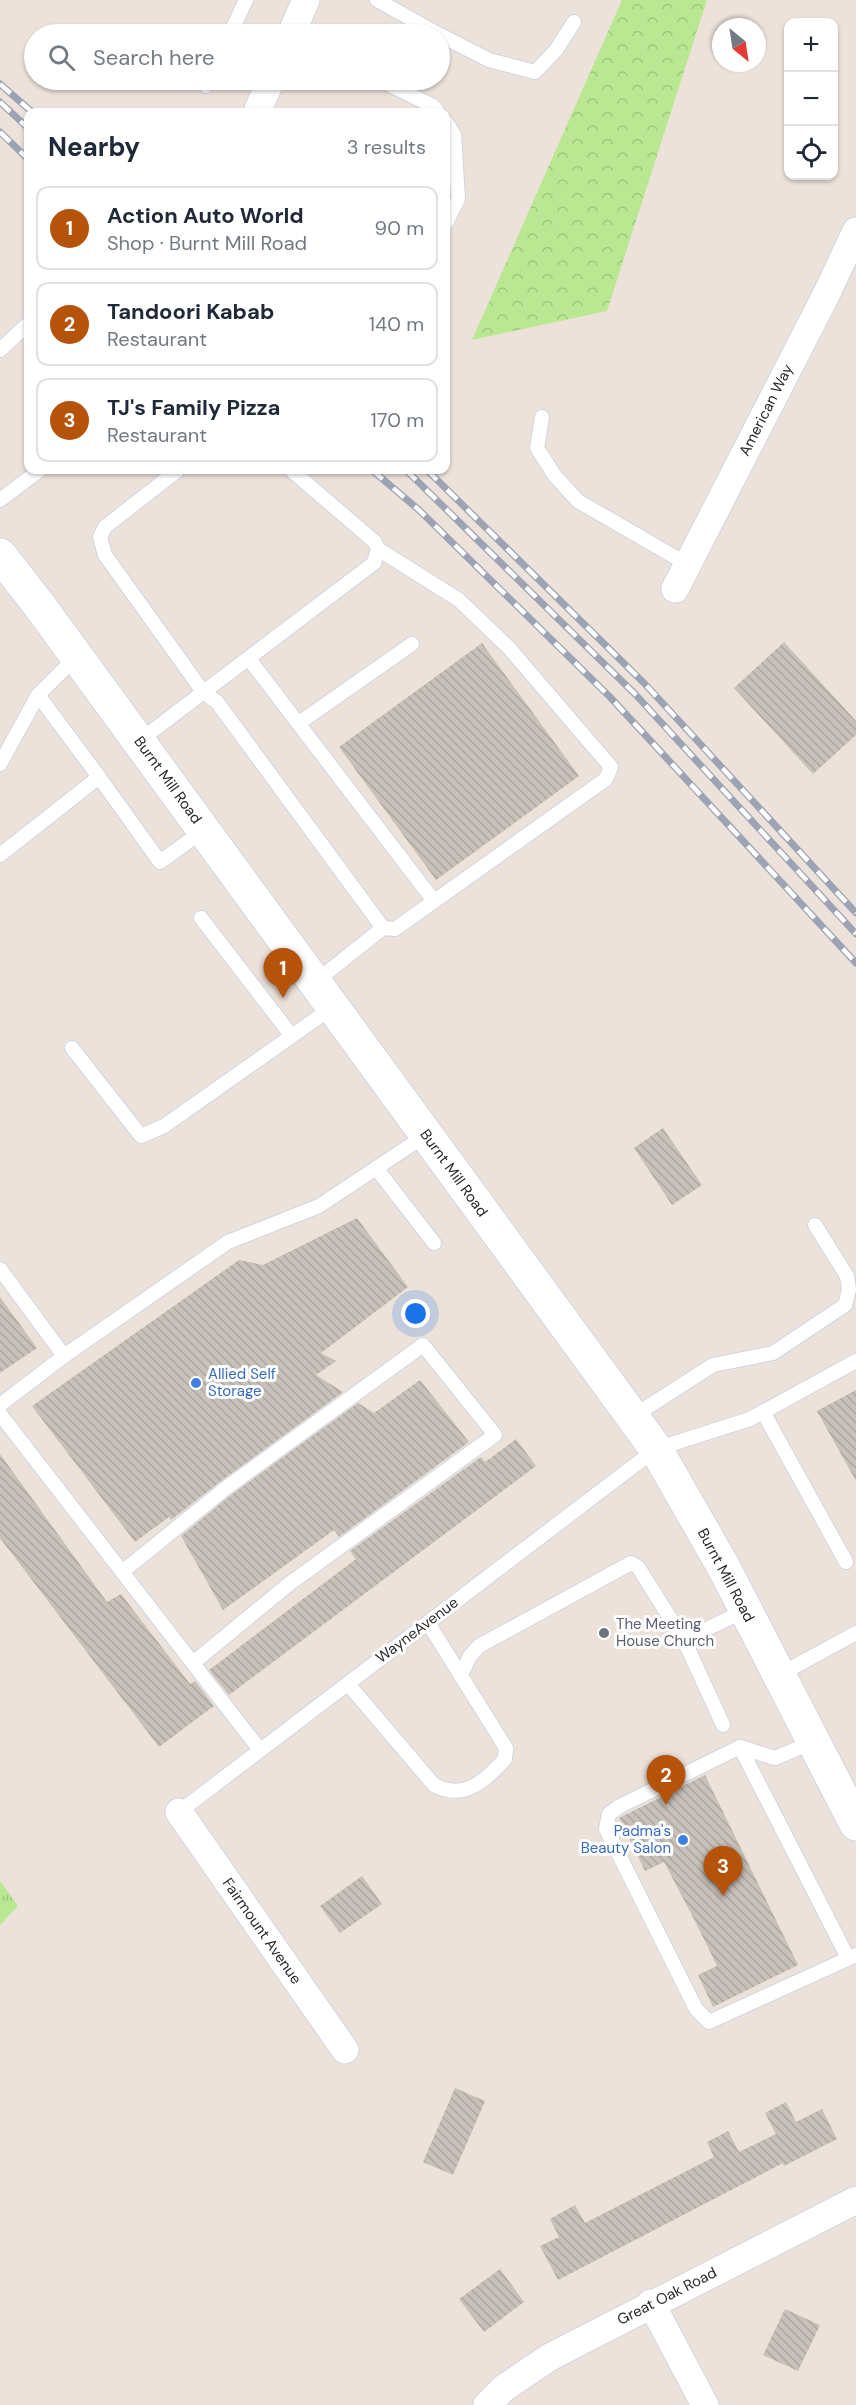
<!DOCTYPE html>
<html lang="en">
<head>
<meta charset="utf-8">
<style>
	:root { --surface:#fff; --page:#f6f6f7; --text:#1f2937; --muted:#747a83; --line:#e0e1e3; --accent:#b45309 }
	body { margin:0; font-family:"DM Sans",sans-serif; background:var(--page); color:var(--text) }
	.controls { position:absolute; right:18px; top:18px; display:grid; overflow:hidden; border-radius:12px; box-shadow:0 2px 4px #0004 }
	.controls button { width:54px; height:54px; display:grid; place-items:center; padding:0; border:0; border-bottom:2px solid var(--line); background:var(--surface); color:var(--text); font:30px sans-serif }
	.compass { position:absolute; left:712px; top:18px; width:54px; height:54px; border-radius:50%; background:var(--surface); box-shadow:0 2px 4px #0004; rotate:150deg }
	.you { position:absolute; left:416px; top:1314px; width:21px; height:21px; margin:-15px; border:4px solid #fff; border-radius:50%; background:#1a73e8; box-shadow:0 0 0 9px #1a73e833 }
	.badge { display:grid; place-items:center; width:39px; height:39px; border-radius:50%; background:var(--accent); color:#fff; font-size:20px; font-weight:700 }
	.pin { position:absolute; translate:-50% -50px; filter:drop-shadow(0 2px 3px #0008) }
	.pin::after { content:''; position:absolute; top:32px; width:21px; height:18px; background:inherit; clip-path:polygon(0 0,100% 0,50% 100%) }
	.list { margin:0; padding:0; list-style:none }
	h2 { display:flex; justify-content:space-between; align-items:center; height:78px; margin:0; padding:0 24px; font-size:26px }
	h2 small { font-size:20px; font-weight:400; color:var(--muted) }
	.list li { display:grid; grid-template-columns:39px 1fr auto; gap:18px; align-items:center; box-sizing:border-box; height:84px; margin:0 12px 12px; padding:0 12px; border:2px solid var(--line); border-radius:12px }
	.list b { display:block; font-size:22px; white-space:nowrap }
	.list p { margin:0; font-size:20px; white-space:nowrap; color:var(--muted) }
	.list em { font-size:20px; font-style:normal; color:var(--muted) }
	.icon { flex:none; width:33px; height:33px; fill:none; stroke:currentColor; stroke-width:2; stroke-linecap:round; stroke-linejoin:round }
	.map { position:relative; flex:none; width:856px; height:2405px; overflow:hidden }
	.search { position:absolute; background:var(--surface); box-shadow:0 2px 4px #0004; left:24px; top:24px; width:426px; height:66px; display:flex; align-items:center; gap:15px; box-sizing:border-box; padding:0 21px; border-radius:33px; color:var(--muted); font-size:22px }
	.panel { position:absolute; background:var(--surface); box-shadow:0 2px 4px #0004; left:24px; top:108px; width:426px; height:366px; border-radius:12px }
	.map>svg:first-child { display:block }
	.forest { fill:url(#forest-crowns) }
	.park { fill:url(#park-tufts) }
	.building { fill:url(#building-back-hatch) }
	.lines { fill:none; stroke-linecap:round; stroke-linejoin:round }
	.lane-casing { stroke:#cfd5e3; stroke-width:16 }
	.street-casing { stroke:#cfd5e3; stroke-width:29 }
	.secondary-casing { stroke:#cfd5e3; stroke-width:35 }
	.lane { stroke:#fff; stroke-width:14 }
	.street { stroke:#fff; stroke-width:27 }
	.secondary { stroke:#fff; stroke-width:33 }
	.rail-casing { stroke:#9ca3b5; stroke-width:7 }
	.rail { stroke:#fff; stroke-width:4.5; stroke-dasharray:14; stroke-linecap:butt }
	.shop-dot { fill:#3f7fe0; stroke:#fff; stroke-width:2 }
	.worship-dot { fill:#6b7280; stroke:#fff; stroke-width:2 }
	.labels { text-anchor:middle; stroke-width:6; stroke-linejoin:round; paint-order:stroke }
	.street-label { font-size:15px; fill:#292929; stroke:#fff }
	.shop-label { font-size:15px; fill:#366cbe; stroke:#fff; text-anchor:start }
	.worship-label { font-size:15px; fill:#5b616d; stroke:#fff; text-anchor:start }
</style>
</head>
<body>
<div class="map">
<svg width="856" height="2405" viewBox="0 0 856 2405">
	<defs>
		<pattern id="forest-crowns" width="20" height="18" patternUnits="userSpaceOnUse" patternTransform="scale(1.5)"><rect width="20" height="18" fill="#b9e792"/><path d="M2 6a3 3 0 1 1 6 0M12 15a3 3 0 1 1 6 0" fill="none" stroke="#9fc67e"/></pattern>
		<pattern id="park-tufts" width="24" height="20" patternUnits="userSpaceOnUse" patternTransform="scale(1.5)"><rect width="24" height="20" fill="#b9e792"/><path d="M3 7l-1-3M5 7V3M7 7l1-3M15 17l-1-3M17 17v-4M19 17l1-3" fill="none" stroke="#9fc67e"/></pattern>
		<pattern id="building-back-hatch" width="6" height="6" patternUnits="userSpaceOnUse" patternTransform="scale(1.5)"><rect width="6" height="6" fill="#c7c1b9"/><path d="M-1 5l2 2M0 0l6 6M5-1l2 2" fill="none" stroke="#aba69f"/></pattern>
	</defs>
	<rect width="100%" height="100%" fill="#ede2da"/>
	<!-- forest -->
	<path class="forest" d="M 622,0 L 707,0 L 607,311 L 472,340 Z"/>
	<!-- park -->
	<path class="park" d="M 0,1881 L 18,1906 L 0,1925 Z"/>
	<!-- building -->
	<g class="building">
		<path d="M 784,642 L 856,721 L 856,735 L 813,774 L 734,688 Z"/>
		<path d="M 482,643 L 579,776 L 436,880 L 339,747 Z"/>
		<path d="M 663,1128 L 702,1185 L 672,1205 L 634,1148 Z"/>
		<path d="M 357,1218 L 408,1287 L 321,1353 L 336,1361 L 316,1375 L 343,1392 L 221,1481 L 171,1520 L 169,1517 L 135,1542 L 32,1406 L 239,1260 L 263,1265 Z"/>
		<path d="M 0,1297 L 37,1348 L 0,1373 Z"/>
		<path d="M 420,1380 L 469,1442 L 339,1537 L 334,1530 L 223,1610 L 181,1536 L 231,1495 L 358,1403 L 374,1413 Z"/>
		<path d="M 856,1390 L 856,1481 L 817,1411 Z"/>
		<path d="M 516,1439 L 536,1466 L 229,1695 L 209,1670 L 356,1559 L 350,1551 L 481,1457 L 485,1462 Z"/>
		<path d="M 0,1454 L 107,1602 L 121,1594 L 190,1684 L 195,1681 L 214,1706 L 159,1747 L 0,1538 Z"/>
		<path d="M 705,1775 L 798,1965 L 713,2007 L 698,1975 L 717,1966 L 696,1923 L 664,1862 L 645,1871 L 619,1818 Z"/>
		<path d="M 362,1876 L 382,1904 L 340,1933 L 320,1906 Z"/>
		<path d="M 455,2088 L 485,2101 L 453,2175 L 423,2162 Z"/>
		<path d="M 786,2102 L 796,2122 L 822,2109 L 837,2139 L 784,2166 L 783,2163 L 558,2280 L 540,2246 L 559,2237 L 550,2219 L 575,2205 L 585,2223 L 714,2157 L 707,2142 L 728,2131 L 739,2152 L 776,2134 L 765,2113 Z"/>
		<path d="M 500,2269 L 524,2302 L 484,2332 L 459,2299 Z"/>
		<path d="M 785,2309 L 820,2325 L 798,2371 L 763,2355 Z"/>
	</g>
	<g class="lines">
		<!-- lane casing -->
		<g class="lane-casing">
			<g id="lane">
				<path d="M 377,0 L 438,34"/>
				<path d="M 230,34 L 246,0"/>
				<path d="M 440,35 L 489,60 L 535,72 L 556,50 L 574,22"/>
				<path d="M 380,80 L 433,106 L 438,112"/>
				<path d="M 206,86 L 209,80"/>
				<path d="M 446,122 L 454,135 L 458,199 L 446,223"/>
				<path d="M 0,350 L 28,324"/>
				<path d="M 542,417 L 537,448 L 555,476 L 578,501 L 687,564"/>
				<path d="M 178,470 L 105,527 L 100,537 L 105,555 L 204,693 L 217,702 L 383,928"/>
				<path d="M 0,500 L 40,470"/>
				<path d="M 249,659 L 434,901"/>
				<path d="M 38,695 L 99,777"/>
				<path d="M 299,723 L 412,644"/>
				<path d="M 139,741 L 374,563 L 378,549 L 375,542 L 291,470"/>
				<path d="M 0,764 L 38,695 L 77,656"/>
				<path d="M 0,855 L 99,777 L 160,862 L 204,830"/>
				<path d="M 201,918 L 291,1035"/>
				<path d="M 315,982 L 383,928 L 395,929 L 606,779 L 611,767 L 509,648 L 459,600 L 378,549"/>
				<path d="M 72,1048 L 141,1136 L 164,1126 L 333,1007"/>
				<path d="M 376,1168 L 434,1243"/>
				<path d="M 0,1269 L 64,1356"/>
				<path d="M 0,1405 L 64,1356 L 228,1242 L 319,1206 L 426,1135"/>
				<path d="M 763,1412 L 846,1562"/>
				<path d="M 0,1414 L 260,1750"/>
				<path d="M 632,1417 L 713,1365 L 773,1353 L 845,1305 L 849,1290 L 847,1276 L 815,1225"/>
				<path d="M 122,1572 L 226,1488 L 423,1345 L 495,1435 L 289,1584 L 193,1663"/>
				<path d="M 684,1640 L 723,1725"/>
				<path d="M 461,1675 L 470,1656 L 479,1646 L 631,1563 L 638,1567 L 684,1640 L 746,1610"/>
				<path d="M 779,1675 L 856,1633"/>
				<path d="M 348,1684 L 434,1785 C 464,1801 485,1781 505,1759 L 506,1748 L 428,1623"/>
				<path d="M 813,1742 L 775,1758 L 740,1747 L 620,1806 L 609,1814 L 606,1829 L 696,2009 L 709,2022 L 856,1955"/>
				<path d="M 740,1747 L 848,1958"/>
				<path d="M 179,1812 L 656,1449 L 750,1419 L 856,1361"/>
			</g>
		</g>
		<!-- street casing -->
		<g class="street-casing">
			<g id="street">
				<path d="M 291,34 L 306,0"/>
				<path d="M 257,112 L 271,80"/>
				<path d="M 675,589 L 827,293 L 856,231"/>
				<path d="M 179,1812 L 345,2050"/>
				<path d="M 651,2303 L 705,2405"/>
				<path d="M 487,2405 L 504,2388 L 550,2357 L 856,2200"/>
			</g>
		</g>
		<!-- secondary casing -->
		<g class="secondary-casing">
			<path id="secondary" d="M 0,555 L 39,605 L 656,1449 L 723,1566 L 856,1824"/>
		</g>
		<!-- lane -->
		<use href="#lane" class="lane"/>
		<!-- street -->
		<use href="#street" class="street"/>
		<!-- secondary -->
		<use href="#secondary" class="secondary"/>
		<!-- rail casing -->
		<g class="rail-casing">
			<g id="rail">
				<path d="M 0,84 L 32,112"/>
				<path d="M 0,102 L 28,128"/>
				<path d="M 0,132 L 28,159"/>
				<path d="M 372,470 L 419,510 L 610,697 L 856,963"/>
				<path d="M 406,470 L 635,694 L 856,934"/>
				<path d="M 427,470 L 645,684 L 856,913"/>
			</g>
		</g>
		<!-- rail -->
		<use href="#rail" class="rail"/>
	</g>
	<!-- markers -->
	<g class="shop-dot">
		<circle cx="196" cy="1383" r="6"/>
		<circle cx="683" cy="1840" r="6"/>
	</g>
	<circle class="worship-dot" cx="604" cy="1633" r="6"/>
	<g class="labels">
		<!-- street labels -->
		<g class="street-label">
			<text transform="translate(766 410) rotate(-63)" y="5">American Way</text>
			<text transform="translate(168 780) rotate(54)" y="5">Burnt Mill Road</text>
			<text transform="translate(454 1173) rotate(54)" y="5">Burnt Mill Road</text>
			<text transform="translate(726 1575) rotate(62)" y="5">Burnt Mill Road</text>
			<text transform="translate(417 1630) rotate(-37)" y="5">WayneAvenue</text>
			<text transform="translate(262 1931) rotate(55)" y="5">Fairmount Avenue</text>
			<text transform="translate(667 2296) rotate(-27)" y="5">Great Oak Road</text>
		</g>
		<!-- shop labels -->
		<g class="shop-label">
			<text x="208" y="1379">Allied Self<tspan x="208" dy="17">Storage</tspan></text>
			<text x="671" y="1836" text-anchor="end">Padma's<tspan x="671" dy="17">Beauty Salon</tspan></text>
		</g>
		<!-- worship labels -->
		<g class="worship-label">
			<text x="616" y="1629">The Meeting<tspan x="616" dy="17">House Church</tspan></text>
		</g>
	</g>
</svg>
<div class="controls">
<button>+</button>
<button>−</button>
<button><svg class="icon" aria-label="locate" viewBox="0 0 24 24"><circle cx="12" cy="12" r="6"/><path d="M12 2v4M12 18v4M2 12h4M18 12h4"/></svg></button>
</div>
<svg class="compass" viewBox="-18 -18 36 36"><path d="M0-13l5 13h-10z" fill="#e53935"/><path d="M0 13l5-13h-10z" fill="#747a83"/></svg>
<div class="you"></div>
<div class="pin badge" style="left:283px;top:998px">1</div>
<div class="pin badge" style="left:666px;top:1805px">2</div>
<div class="pin badge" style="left:723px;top:1896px">3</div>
<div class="search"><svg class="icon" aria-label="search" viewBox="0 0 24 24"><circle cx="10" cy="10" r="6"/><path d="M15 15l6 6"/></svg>Search here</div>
<section class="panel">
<h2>Nearby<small>3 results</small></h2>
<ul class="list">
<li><span class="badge">1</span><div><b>Action Auto World</b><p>Shop · Burnt Mill Road</p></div><em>90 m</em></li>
<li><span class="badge">2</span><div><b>Tandoori Kabab</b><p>Restaurant</p></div><em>140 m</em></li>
<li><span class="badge">3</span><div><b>TJ's Family Pizza</b><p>Restaurant</p></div><em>170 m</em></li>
</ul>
</section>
</div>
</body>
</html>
